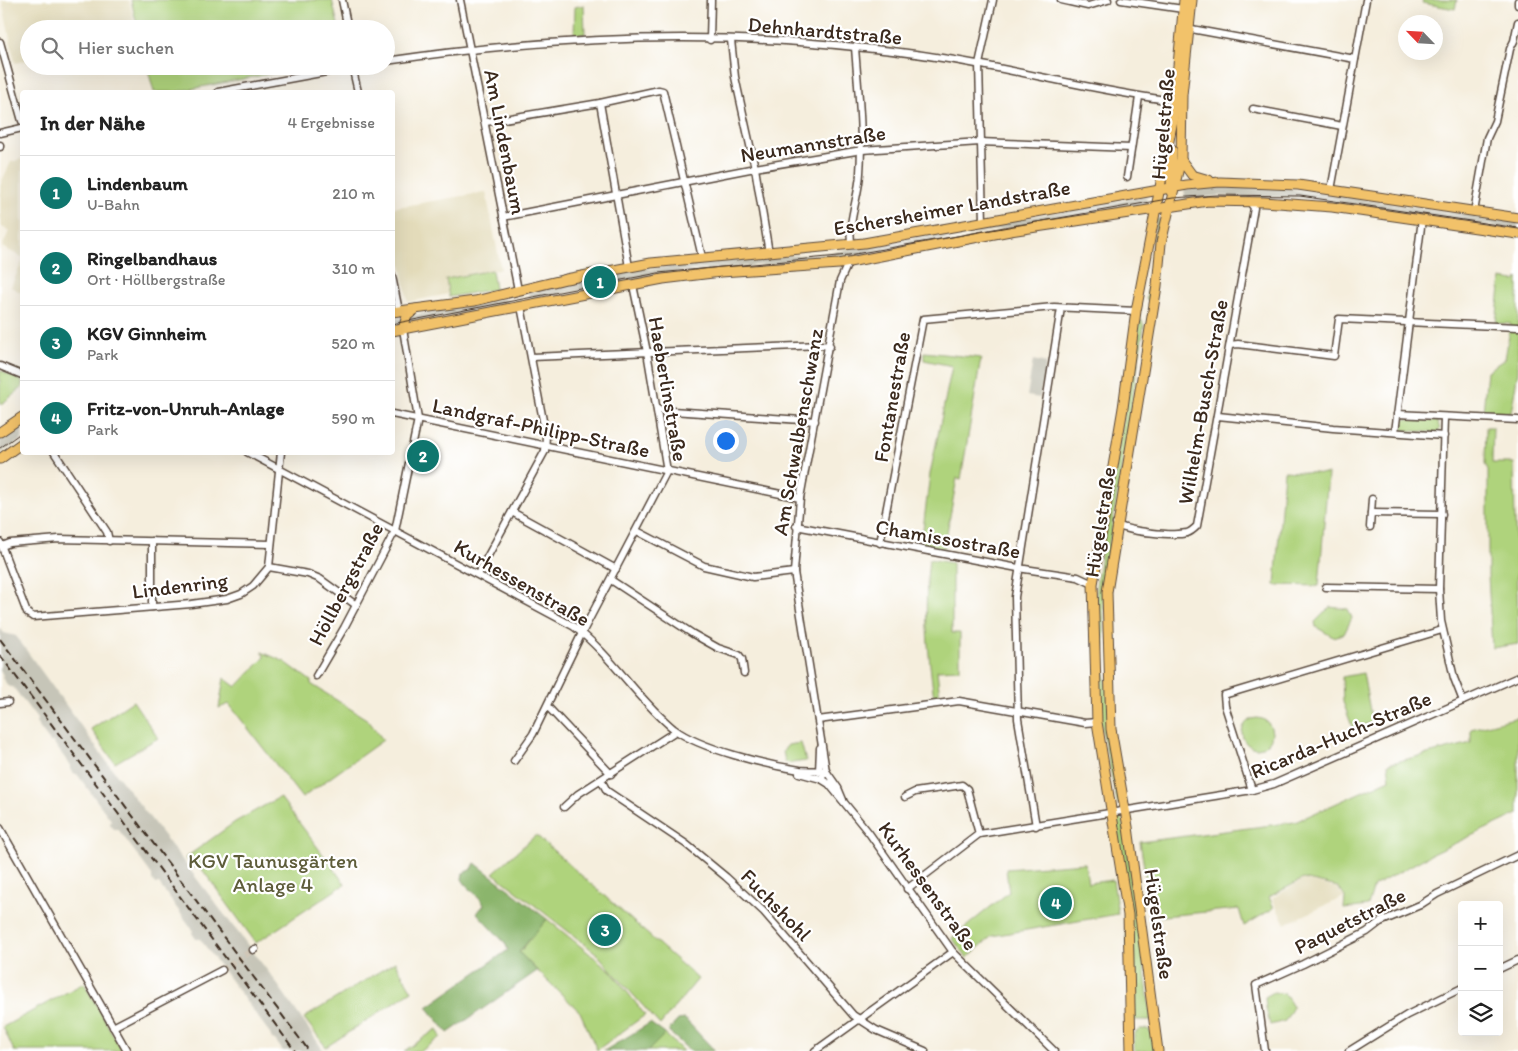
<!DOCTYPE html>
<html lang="de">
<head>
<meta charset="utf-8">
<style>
	:root { --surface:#fff; --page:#f6f6f6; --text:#222; --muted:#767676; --line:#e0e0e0; --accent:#0f766e }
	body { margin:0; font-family:Itim,sans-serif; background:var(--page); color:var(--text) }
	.controls { position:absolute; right:15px; bottom:15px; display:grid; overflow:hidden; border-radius:5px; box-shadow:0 5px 20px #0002 }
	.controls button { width:45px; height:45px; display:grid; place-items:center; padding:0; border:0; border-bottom:1px solid var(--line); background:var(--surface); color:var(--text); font:25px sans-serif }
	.compass { position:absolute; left:1398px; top:15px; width:45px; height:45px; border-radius:50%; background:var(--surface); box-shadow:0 5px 20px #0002; rotate:295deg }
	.you { position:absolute; left:725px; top:440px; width:18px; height:18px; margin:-12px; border:4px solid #fff; border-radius:50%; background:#1a73e8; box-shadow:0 0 0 8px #1a73e833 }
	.badge { display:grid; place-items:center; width:32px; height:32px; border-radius:50%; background:var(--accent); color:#fff; font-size:16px; font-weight:700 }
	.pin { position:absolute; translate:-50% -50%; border:2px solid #fff; box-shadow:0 1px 5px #0006 }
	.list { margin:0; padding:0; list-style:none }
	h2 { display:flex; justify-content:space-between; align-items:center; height:65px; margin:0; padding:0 20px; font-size:21px }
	h2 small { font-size:16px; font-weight:400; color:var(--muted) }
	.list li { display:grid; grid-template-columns:32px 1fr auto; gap:15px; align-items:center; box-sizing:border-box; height:75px; padding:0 20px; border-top:1px solid var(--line) }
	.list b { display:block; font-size:19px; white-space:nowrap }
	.list p { margin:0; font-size:16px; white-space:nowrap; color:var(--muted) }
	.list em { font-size:16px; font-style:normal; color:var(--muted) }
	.icon { flex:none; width:28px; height:28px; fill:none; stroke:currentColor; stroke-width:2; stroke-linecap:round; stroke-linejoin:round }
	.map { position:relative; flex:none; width:1518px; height:1051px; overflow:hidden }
	.search { position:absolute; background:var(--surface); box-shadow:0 5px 20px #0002; left:20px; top:20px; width:375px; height:55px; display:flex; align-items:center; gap:12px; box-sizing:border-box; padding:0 18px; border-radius:28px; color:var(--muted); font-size:19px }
	.panel { position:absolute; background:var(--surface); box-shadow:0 5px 20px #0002; left:20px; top:90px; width:375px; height:365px; border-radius:5px }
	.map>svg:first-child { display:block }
	.built { fill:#e3dbba }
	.industrial { fill:#c6c5b8 }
	.green { fill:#afd37c; stroke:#757e4d }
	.forest { fill:#8bb56c; stroke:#637045 }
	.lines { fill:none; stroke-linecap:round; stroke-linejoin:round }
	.minor-tunnel { stroke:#d0c7b7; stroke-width:6; stroke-dasharray:6 3; stroke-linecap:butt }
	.minor-casing { stroke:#57473b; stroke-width:9 }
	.major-casing { stroke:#57473b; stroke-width:11 }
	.minor { stroke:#fff; stroke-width:6 }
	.major { stroke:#f2c26a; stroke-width:9 }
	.tram { stroke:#3b2a1e; stroke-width:1 }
	.rail { stroke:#3b2a1e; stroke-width:2; stroke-dasharray:8 4; stroke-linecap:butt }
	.labels { text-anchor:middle; stroke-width:4.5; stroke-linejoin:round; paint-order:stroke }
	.street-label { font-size:21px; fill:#3b2a1e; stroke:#fff }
	.park-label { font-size:21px; fill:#5e5d3a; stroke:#fff }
</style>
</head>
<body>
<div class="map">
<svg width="1518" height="1051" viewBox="0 0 1518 1051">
	<rect width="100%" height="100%" fill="#fff"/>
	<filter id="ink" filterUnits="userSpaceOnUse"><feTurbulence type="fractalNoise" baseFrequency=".02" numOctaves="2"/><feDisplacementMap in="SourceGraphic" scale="10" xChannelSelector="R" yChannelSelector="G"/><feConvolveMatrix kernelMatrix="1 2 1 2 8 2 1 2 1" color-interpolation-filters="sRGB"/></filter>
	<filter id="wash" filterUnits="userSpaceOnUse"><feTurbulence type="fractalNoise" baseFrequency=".0096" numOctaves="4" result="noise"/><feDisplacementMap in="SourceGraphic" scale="20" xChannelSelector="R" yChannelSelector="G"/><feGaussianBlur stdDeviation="1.12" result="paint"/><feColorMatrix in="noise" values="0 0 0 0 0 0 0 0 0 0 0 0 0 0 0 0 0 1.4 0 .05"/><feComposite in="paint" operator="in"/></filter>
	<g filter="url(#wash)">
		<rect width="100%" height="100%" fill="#f5eedd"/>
		<!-- built -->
		<g class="built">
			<path d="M 2,0 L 129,0 L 136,29 L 29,29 L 29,60 L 15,63 Z"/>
			<path d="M 22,159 L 22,257 L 2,247 L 9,231 L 0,226 L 0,185 L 11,162 Z"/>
			<path d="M 486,192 L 501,269 L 447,279 L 449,294 L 408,302 L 393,221 L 392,208 Z"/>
			<path d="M 22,262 L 22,293 L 11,287 Z"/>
			<path d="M 1303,880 L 1337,888 L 1344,897 L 1285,924 L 1272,898 Z"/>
		</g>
		<!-- industrial -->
		<g class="industrial">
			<path d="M 1216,187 L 1285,188 L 1334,195 L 1518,222 L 1518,230 L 1303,198 L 1217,196 L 1185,199 L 1184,189 Z"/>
			<path d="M 1146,196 L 1149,206 L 1039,222 L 848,258 L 665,273 L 654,278 L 530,299 L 528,292 L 548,288 L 548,286 L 648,267 L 649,269 L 716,261 L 830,253 Z"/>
			<path d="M 504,298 L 511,305 L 393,326 L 393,319 Z"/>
			<path d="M 1033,360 L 1046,363 L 1040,398 L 1027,396 Z"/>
			<path d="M 22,421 L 22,439 L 0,454 L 0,437 Z"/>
			<path d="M 0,628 L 4,633 L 16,636 L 107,762 L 273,978 L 324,1051 L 283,1051 L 275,1040 L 272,1039 L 269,1032 L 200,939 L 196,939 L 192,933 L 193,930 L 159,884 L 155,884 L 152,879 L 152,875 L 118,829 L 114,829 L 110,824 L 111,820 L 77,774 L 73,774 L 70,769 L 70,765 L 53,742 L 50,742 L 36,723 L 37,719 L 13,687 L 9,687 L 2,678 L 3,675 L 0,671 Z"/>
		</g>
		<!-- green -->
		<g class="green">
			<path d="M 131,0 L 332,0 L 339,29 L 138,29 Z"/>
			<path d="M 1423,0 L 1457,0 L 1455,9 L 1422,3 Z"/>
			<path d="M 584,5 L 585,34 L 574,35 L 575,7 Z"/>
			<path d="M 147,66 L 311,66 L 175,92 L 154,92 Z"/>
			<path d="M 1157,219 L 1159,219 L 1150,300 L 1146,299 Z"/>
			<path d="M 492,270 L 495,289 L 449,297 L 446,279 Z"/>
			<path d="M 1518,278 L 1518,371 L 1511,413 L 1483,412 L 1487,371 L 1505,359 L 1511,324 L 1496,323 L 1501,279 L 1515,281 Z"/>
			<path d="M 1139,321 L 1142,321 L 1144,326 L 1103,584 L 1105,651 L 1101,653 L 1098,650 L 1096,586 Z"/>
			<path d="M 924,352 L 981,358 L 961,479 L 957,478 L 944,549 L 921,545 L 930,474 L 952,366 L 924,360 Z"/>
			<path d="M 0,370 L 22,381 L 22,388 L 0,405 Z"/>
			<path d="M 1404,419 L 1437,421 L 1440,429 L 1437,433 L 1402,430 L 1399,428 L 1400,421 Z"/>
			<path d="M 1486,427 L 1493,427 L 1492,463 L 1514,463 C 1514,524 1518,584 1518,644 L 1492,648 L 1488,575 L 1488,470 L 1485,464 Z"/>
			<path d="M 1284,471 L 1328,474 L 1319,586 L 1275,585 Z"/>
			<path d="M 929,559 L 952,563 L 952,633 L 960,633 L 960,669 L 937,670 L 940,698 L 934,699 C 928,651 923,607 929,559 Z"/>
			<path d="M 1330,607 L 1348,609 L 1352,618 L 1344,634 L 1333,637 L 1316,627 L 1315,622 Z"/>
			<path d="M 262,652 L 285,662 L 311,681 L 311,684 L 368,720 L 383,740 L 302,798 L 229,704 L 219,708 L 224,678 L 236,687 L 265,657 Z"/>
			<path d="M 1102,671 L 1105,672 L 1120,801 L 1118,805 L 1100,720 L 1099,673 Z"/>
			<path d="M 1363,673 L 1372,722 L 1353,729 L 1343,702 L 1342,677 Z"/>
			<path d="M 133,701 L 158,738 L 115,763 L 91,729 Z"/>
			<path d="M 1518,717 L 1518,814 L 1432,854 L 1374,886 L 1368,906 L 1344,909 L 1345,897 L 1338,887 L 1303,879 L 1269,897 L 1274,908 L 1244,926 L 1239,909 L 1152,917 L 1140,842 L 1295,822 L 1390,779 L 1388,764 L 1471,743 L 1471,729 Z"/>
			<circle cx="1257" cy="733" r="15"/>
			<path d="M 801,743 L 806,761 L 792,763 L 785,762 L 783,751 L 788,745 Z"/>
			<path d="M 280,797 L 345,884 L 256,943 L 199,865 L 193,868 L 185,858 L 235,822 Z"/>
			<path d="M 1120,816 L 1122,816 L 1138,914 L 1151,1020 L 1133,1020 L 1117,819 Z"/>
			<path d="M 536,835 L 698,979 L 660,1025 L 596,953 L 493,873 Z"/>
			<path d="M 1085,863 L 1088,883 L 1113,880 L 1118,914 L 992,936 L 967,958 L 952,938 L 1009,892 L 1006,869 Z"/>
			<path d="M 547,919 L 611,971 L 645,1015 L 597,1050 L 580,1012 L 519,953 Z"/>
			<path d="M 395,962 L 412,991 L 326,1047 L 304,1018 Z"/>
			<path d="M 84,983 L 122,1051 L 14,1051 L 3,1027 Z"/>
			<path d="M 1274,992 L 1285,994 L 1293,1007 L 1285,1021 L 1270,1025 L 1266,1009 L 1265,997 Z"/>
			<path d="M 437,1029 L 441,1037 L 421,1051 L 404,1051 Z"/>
			<path d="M 1140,1029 L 1148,1029 L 1153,1035 L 1155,1051 L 1134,1051 L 1134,1034 Z"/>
			<path d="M 665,1034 L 683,1051 L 648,1051 Z"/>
		</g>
		<!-- forest -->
		<g class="forest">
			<path d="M 475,863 L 547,919 L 519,952 L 537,971 L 448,1033 L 427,1007 L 508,950 L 505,943 L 477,913 L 484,905 C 479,894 468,890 462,879 L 463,873 L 472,869 Z"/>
			<path d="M 685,1019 L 715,1051 L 690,1051 L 668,1031 L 678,1020 Z"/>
			<path d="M 650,1023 L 665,1034 L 648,1051 L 604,1051 Z"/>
		</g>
	</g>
	<g filter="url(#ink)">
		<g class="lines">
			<!-- minor-tunnel -->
			<path class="minor-tunnel" d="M 222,970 L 253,950"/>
			<!-- minor casing -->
			<g class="minor-casing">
				<g id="minor">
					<path d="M 342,0 L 348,29"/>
					<path d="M 460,0 L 518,290"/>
					<path d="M 1061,0 L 1088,6 L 1108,0"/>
					<path d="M 1121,0 L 1183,9"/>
					<path d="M 1518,1 L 1518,5"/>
					<path d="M 1186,28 L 1355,59"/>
					<path d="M 710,40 L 711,0"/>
					<path d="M 731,40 L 735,77 L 755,168 L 769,253"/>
					<path d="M 0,42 L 22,121"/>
					<path d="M 386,61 C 541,38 700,30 855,47 C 897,51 941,57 982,65 C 1046,77 1109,93 1174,101"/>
					<path d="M 352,66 L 358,92"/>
					<path d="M 218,92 L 359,66"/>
					<path d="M 600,103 L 629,267"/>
					<path d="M 1253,109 L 1342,126"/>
					<path d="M 486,122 L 600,103 L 659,90 L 663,91 L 702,257"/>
					<path d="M 0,133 L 22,128"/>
					<path d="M 0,145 L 0,147"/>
					<path d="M 1127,177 L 1139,97"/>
					<path d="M 1331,190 L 1366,0"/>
					<path d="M 1474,212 L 1487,138 L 1495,121 L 1510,49 L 1514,41 L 1518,22"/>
					<path d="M 503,217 L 755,168 L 862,150 L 980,142 L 1131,148"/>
					<path d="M 983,222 L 979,64 L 993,0"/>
					<path d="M 851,244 C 848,219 859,197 860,173 C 863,131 858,89 855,47"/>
					<path d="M 392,276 L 399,311"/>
					<path d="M 1230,345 L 1238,344 L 1334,356 L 1339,319 L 1518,327"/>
					<path d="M 532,357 L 820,345 L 830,346"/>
					<path d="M 0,366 L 22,375"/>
					<path d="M 658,410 L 815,421"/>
					<path d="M 392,414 L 800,498"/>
					<path d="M 1397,414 L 1518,420"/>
					<path d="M 1218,416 L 1333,428 L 1444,436"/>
					<path d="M 1444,417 L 1439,589 L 1441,621 L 1454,678 L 1463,701"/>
					<path d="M 1395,432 L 1422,219"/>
					<path d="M 54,452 L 107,532 L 109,541"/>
					<path d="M 247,452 L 573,626 C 612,655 637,699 674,729 C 700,749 767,765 800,770 C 809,771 818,770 826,771 L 838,788 L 843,800"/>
					<path d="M 512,512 L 616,569"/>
					<path d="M 1371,513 L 1442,514"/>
					<path d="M 1116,524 C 1127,532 1173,536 1187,533 C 1191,532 1194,529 1197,526 L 1254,208 L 1249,201"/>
					<path d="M 796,526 L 1018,568 L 1078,577 L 1093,584"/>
					<path d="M 1370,527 L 1372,499"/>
					<path d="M 637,531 L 704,566 L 753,577 L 794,572"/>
					<path d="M 0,542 L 27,613 L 33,617 L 191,604 L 227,599 L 241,594 L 253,586 L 269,567 L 281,452"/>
					<path d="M 880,543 L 923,319 L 1054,307 L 1136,311"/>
					<path d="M 2,546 L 10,543 L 59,539 L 271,544"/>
					<path d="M 269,567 L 308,574 L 320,579 L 356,605"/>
					<path d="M 478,574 L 545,451 L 546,436 L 521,306"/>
					<path d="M 611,580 L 693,634 L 718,648 L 739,655 L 742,659 L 744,673"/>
					<path d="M 1326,587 L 1439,589"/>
					<path d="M 152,607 L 152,541"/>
					<path d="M 316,676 L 344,628 L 395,531 L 418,419 L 403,329"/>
					<path d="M 0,703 L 8,702"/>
					<path d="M 548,707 L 611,774"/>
					<path d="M 818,720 L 959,701 L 1085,723 L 1097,722"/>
					<path d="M 514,761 L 533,734 L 582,633 L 667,471 L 647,352 L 633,285"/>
					<path d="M 819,772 L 820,748"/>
					<path d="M 799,773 L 821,779 L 829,784 L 869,833 L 953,952 L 1054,1051"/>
					<path d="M 821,779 L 826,771 L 794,572 L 800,498 L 840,281 L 849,261"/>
					<path d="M 601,780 L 607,791 L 686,844 L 726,877 L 764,912 L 853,1015 L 876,1030 L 925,1051"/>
					<path d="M 1252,790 L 1225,706 L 1224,695 L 1442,630"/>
					<path d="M 905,797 L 915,792 L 962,785 L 967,789 L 979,834"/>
					<path d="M 564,807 L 578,794 L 676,731"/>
					<path d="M 1036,826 L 1018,719 L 1015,597 L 1061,308"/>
					<path d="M 0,828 L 127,1051"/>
					<path d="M 907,889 L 979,834 L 1252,790 L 1274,784 L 1518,677"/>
					<path d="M 253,950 L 255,949"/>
					<path d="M 1499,969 L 1518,960"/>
					<path d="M 113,1027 L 222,970"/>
					<path d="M 815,1051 L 953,952"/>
					<path d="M 1265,1051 L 1256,985 L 1303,964 L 1367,932 L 1380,922 L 1420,905 L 1437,894 L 1518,855"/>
					<path d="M 1349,1051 L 1407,1015 L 1462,988"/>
				</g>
			</g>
			<!-- major casing -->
			<g class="major-casing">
				<g id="major">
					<path d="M 1181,160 L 1192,175 L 1209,180"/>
					<path d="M 1171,192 L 1172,150"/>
					<path d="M 392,312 L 475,301 L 566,279 L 651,263 L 864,243 L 1187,185 L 1220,182 L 1298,185 L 1518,218"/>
					<path d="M 403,329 L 407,316 L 416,309"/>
					<path d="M 392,331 L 663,279 L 721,272 L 839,264 L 1010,231 L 1208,201 L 1264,202 L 1332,207 L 1518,234"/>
					<path d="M 0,432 L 22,417"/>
					<path d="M 0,459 L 22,443"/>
					<path d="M 1131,1051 L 1128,915 L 1097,722 L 1093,584 L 1123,408 L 1136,311 L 1173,120 L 1184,0"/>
					<path d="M 1158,1051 L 1128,827 L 1111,729 L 1107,592 L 1157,286 L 1161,243 L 1181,159 L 1182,95 L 1192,0"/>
				</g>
			</g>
			<!-- minor -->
			<use href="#minor" class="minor"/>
			<!-- major -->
			<use href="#major" class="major"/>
			<!-- tram -->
			<g class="tram">
				<path d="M 392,324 L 658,273 L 849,255 L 1173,198 L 1217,195 L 1300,196 L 1518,228"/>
				<path d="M 0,448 L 22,432"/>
			</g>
			<!-- rail -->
			<g class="rail">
				<path d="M 0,639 L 309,1051"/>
				<path d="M 0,655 L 295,1051"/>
			</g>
		</g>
	</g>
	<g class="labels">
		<!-- street labels -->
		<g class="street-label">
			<text transform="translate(825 31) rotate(5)" y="7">Dehnhardtstraße</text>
			<text transform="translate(1163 124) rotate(-85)" y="7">Hügelstraße</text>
			<text transform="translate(505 142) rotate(79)" y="7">Am Lindenbaum</text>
			<text transform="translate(813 144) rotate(-9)" y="7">Neumannstraße</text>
			<text transform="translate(952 208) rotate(-10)" y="7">Eschersheimer Landstraße</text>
			<text transform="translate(668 389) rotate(80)" y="7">Haeberlinstraße</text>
			<text transform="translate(892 397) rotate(-80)" y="7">Fontanestraße</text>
			<text transform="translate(1203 402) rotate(-80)" y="7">Wilhelm-Busch-Straße</text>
			<text transform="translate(541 428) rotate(12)" y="7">Landgraf-Philipp-Straße</text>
			<text transform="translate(798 432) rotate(-80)" y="7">Am Schwalbenschwanz</text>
			<text transform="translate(1100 522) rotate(-81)" y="7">Hügelstraße</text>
			<text transform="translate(948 539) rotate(10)" y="7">Chamissostraße</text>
			<text transform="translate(522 583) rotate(30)" y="7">Kurhessenstraße</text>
			<text transform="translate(346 584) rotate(-62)" y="7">Höllbergstraße</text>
			<text transform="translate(180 586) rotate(-7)" y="7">Lindenring</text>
			<text transform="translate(1341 735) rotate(-23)" y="7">Ricarda-Huch-Straße</text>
			<text transform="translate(928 886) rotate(54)" y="7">Kurhessenstraße</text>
			<text transform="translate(776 905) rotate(46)" y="7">Fuchshohl</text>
			<text transform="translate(1350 921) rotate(-27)" y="7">Paquetstraße</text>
			<text transform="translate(1159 924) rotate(82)" y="7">Hügelstraße</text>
		</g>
		<!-- park labels -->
		<g class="park-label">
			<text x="273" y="868">KGV Taunusgärten<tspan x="273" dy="24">Anlage 4</tspan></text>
		</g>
	</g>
</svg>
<div class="controls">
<button>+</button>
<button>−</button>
<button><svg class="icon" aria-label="layers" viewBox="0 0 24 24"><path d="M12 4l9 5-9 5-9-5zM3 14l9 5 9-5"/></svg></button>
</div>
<svg class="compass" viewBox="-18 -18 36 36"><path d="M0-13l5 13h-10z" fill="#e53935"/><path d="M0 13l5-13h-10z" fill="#767676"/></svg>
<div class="you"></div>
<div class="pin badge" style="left:600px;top:282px">1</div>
<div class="pin badge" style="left:423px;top:456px">2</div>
<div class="pin badge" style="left:605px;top:930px">3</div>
<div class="pin badge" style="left:1056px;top:903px">4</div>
<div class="search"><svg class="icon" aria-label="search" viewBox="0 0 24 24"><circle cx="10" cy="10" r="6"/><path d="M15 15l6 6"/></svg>Hier suchen</div>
<section class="panel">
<h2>In der Nähe<small>4 Ergebnisse</small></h2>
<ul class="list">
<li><span class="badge">1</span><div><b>Lindenbaum</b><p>U-Bahn</p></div><em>210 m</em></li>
<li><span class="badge">2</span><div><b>Ringelbandhaus</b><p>Ort · Höllbergstraße</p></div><em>310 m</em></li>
<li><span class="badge">3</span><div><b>KGV Ginnheim</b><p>Park</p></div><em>520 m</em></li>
<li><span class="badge">4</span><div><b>Fritz-von-Unruh-Anlage</b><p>Park</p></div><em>590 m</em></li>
</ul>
</section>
</div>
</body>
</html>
